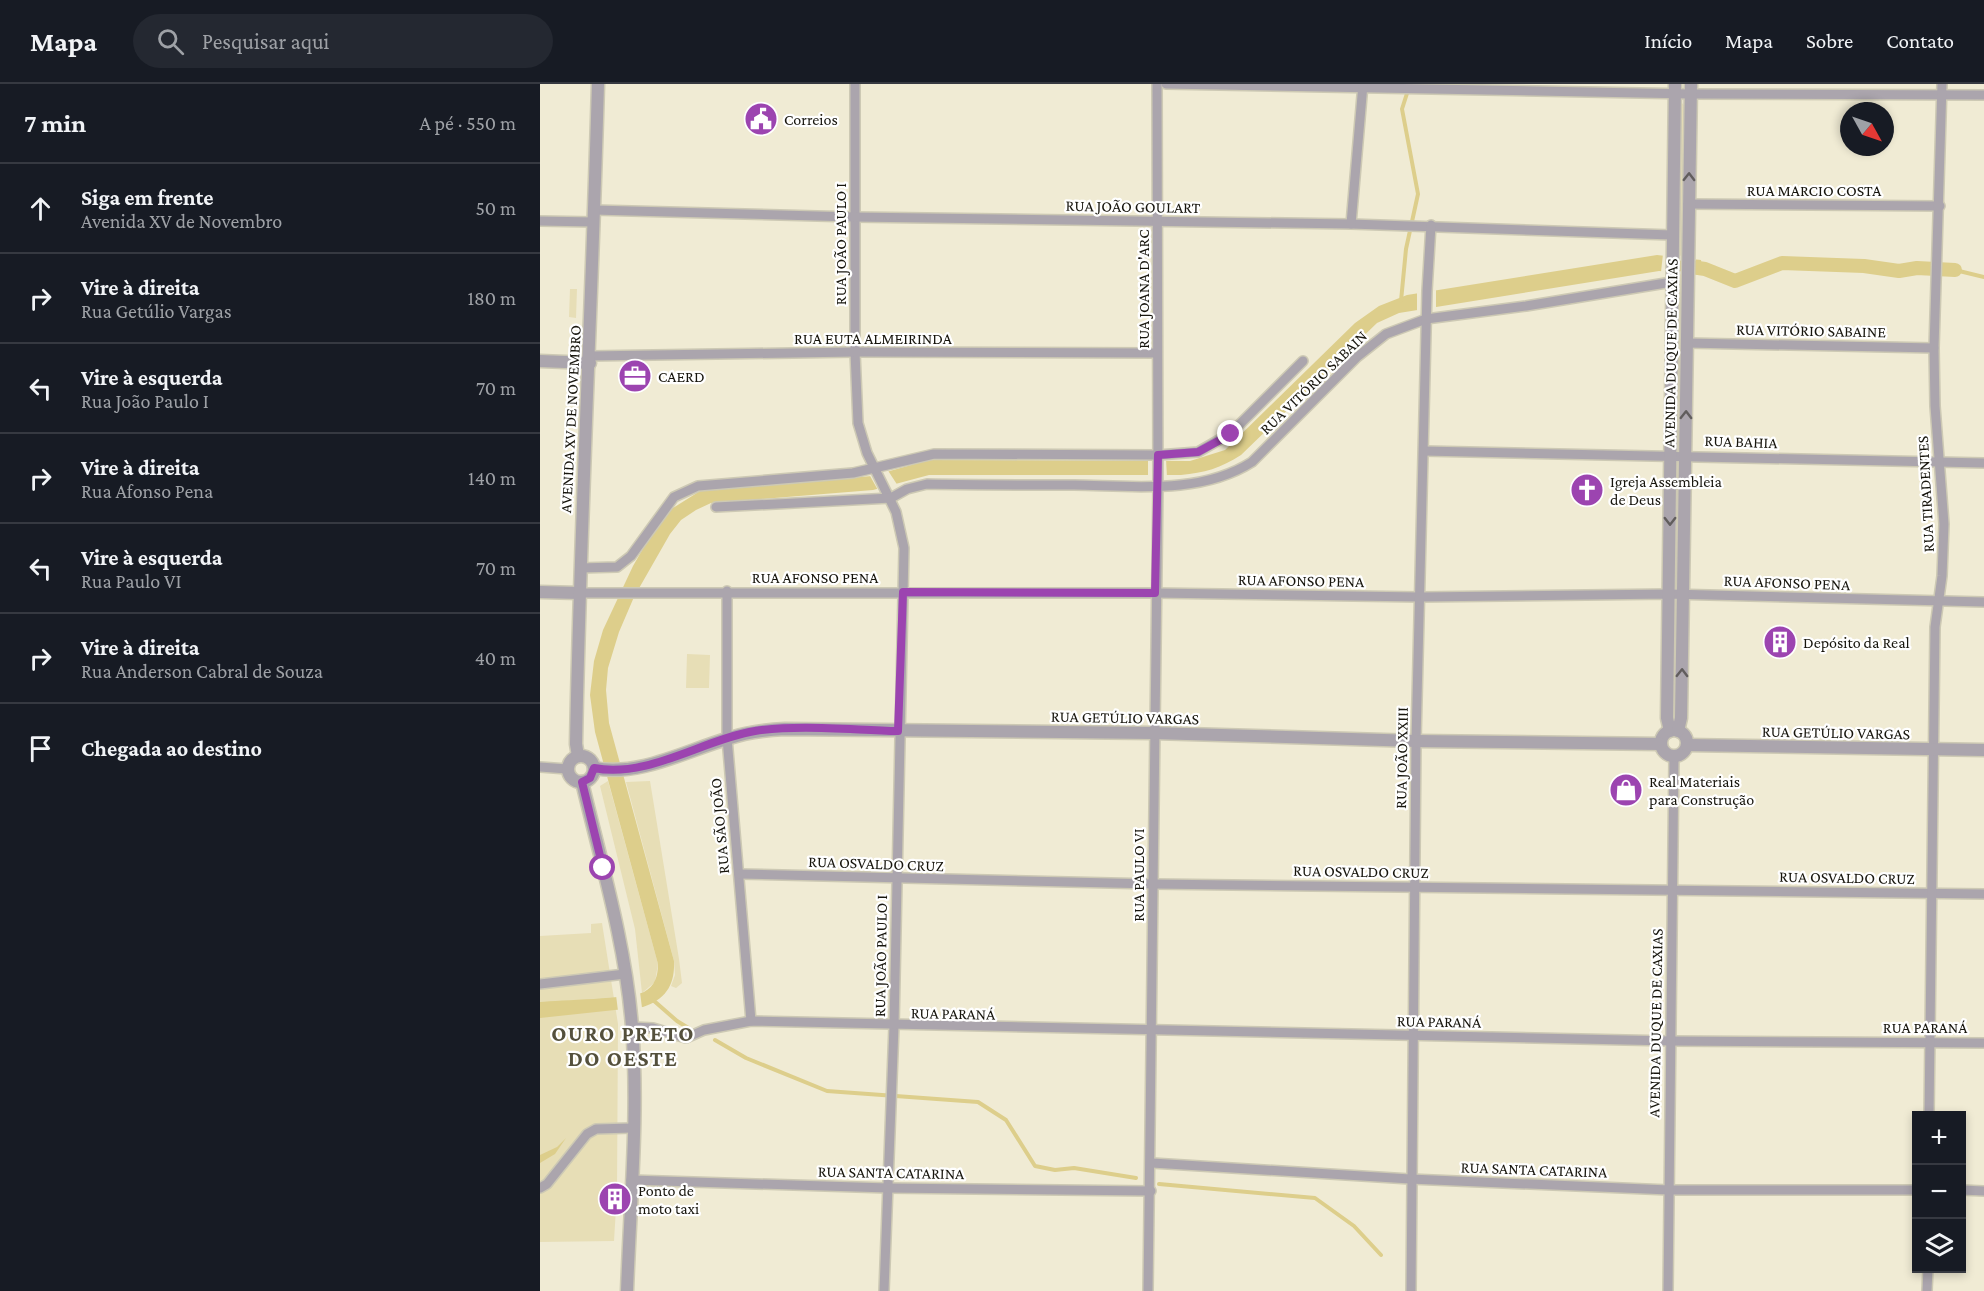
<!DOCTYPE html>
<html lang="pt">
<head>
<meta charset="utf-8">
<style>
	:root { --surface:#171b24; --page:#242831; --text:#f1f3f6; --muted:#9ea1a6; --line:#363941 }
	body { margin:0; font-family:"Crimson Pro",serif; background:var(--page); color:var(--text) }
	.controls { position:absolute; right:18px; bottom:18px; display:grid; overflow:hidden; border-radius:0px; box-shadow:0 3px 9px #0003 }
	.controls button { width:54px; height:54px; display:grid; place-items:center; padding:0; border:0; border-bottom:2px solid var(--line); background:var(--surface); color:var(--text); font:30px sans-serif }
	.compass { position:absolute; left:1300px; top:18px; width:54px; height:54px; border-radius:50%; background:var(--surface); box-shadow:0 3px 9px #0003; rotate:130deg }
	.stop { position:absolute; width:18px; height:18px; margin:-14px; border:4px solid #9c44b0; border-radius:50%; background:#fff }
	.stop.end { background:#9c44b0; border-color:#fff; box-shadow:0 2px 6px #0008 }
	.list { margin:0; padding:0; list-style:none }
	h2 { display:flex; justify-content:space-between; align-items:center; height:78px; margin:0; padding:0 24px; font-size:26px }
	h2 small { font-size:20px; font-weight:400; color:var(--muted) }
	.list li { display:grid; grid-template-columns:39px 1fr auto; gap:18px; align-items:center; box-sizing:border-box; height:90px; padding:0 24px; border-top:2px solid var(--line) }
	.list b { display:block; font-size:22px; white-space:nowrap }
	.list p { margin:0; font-size:20px; white-space:nowrap; color:var(--muted) }
	.list em { font-size:20px; font-style:normal; color:var(--muted) }
	.icon { flex:none; width:33px; height:33px; fill:none; stroke:currentColor; stroke-width:2; stroke-linecap:round; stroke-linejoin:round }
	.map { position:relative; flex:none; width:1444px; height:1207px; overflow:hidden }
	header { display:flex; align-items:center; gap:36px; box-sizing:border-box; height:84px; padding:0 30px; background:var(--surface); border-bottom:2px solid var(--line) }
	header strong { font-size:28px }
	nav { display:flex; gap:33px; margin-inline-start:auto; font-size:21px }
	.search { width:420px; height:54px; background:var(--page); display:flex; align-items:center; gap:15px; box-sizing:border-box; padding:0 21px; border-radius:33px; color:var(--muted); font-size:22px }
	main { display:flex }
	aside { flex:1; background:var(--surface) }
	.map>svg:first-child { display:block }
	.green { fill:#e7deb6 }
	.water { fill:#ddce8b }
	.pier { fill:#f0ebd4 }
	.lines { fill:none; stroke-linecap:round; stroke-linejoin:round }
	.stream { stroke:#ddce8b; stroke-width:4 }
	.canal { stroke:#ddce8b; stroke-width:14 }
	.minor-casing { stroke:#cdc9b4; stroke-width:12 }
	.tertiary-casing { stroke:#cdc9b4; stroke-width:15 }
	.minor { stroke:#aba5ad; stroke-width:9 }
	.tertiary { stroke:#aba5ad; stroke-width:12 }
	.oneway { stroke:#615d5d }
	.route { stroke:#9c44b0; stroke-width:8 }
	.labels { text-anchor:middle; stroke-width:4.5; stroke-linejoin:round; paint-order:stroke }
	.poi-label { font-size:16px; fill:#17150d; stroke:#fff; text-anchor:start }
	.street-label { font-size:16px; fill:#17150d; stroke:#fff }
	.district-label { font-size:22px; font-weight:bold; letter-spacing:1.5px; fill:#54503c; stroke:#fff }
</style>
</head>
<body>
<header>
<strong>Mapa</strong>
<div class="search"><svg class="icon" aria-label="search" viewBox="0 0 24 24"><circle cx="10" cy="10" r="6"/><path d="M15 15l6 6"/></svg>Pesquisar aqui</div>
<nav><a>Início</a><a>Mapa</a><a>Sobre</a><a>Contato</a></nav>
</header>
<main>
<aside>
<h2>7 min<small>A pé · 550 m</small></h2>
<ul class="list">
<li><svg class="icon" aria-label="ahead" viewBox="0 0 24 24"><path d="M12 20V5M6 11l6-6 6 6"/></svg><div><b>Siga em frente</b><p>Avenida XV de Novembro</p></div><em>50 m</em></li>
<li><svg class="icon" aria-label="right" viewBox="0 0 24 24"><path d="M7 20v-9h11M14 6l5 5-5 5"/></svg><div><b>Vire à direita</b><p>Rua Getúlio Vargas</p></div><em>180 m</em></li>
<li><svg class="icon" aria-label="left" viewBox="0 0 24 24"><path d="M17 20v-9H6M10 6l-5 5 5 5"/></svg><div><b>Vire à esquerda</b><p>Rua João Paulo I</p></div><em>70 m</em></li>
<li><svg class="icon" aria-label="right" viewBox="0 0 24 24"><path d="M7 20v-9h11M14 6l5 5-5 5"/></svg><div><b>Vire à direita</b><p>Rua Afonso Pena</p></div><em>140 m</em></li>
<li><svg class="icon" aria-label="left" viewBox="0 0 24 24"><path d="M17 20v-9H6M10 6l-5 5 5 5"/></svg><div><b>Vire à esquerda</b><p>Rua Paulo VI</p></div><em>70 m</em></li>
<li><svg class="icon" aria-label="right" viewBox="0 0 24 24"><path d="M7 20v-9h11M14 6l5 5-5 5"/></svg><div><b>Vire à direita</b><p>Rua Anderson Cabral de Souza</p></div><em>40 m</em></li>
<li><svg class="icon" aria-label="arrive" viewBox="0 0 24 24"><path d="M6 21V4h12l-3 4 3 4H6"/></svg><div><b>Chegada ao destino</b></div></li>
</ul>
</aside>
<div class="map">
<svg width="1444" height="1207" viewBox="0 0 1444 1207">
	<rect width="100%" height="100%" fill="#f0ebd4"/>
	<!-- green -->
	<g class="green">
		<path d="M 1142,19 L 1145,23 L 1141,314 L 1138,318 L 1136,314 L 1139,22 Z"/>
		<path d="M 30,205 L 37,205 L 36,234 L 29,233 Z"/>
		<path d="M 1139,377 L 1141,381 L 1140,488 L 1136,491 L 1134,487 L 1135,380 Z"/>
		<path d="M 1137,520 L 1138,593 L 1134,597 L 1132,593 L 1133,523 Z"/>
		<path d="M 147,570 L 170,571 L 169,604 L 146,604 Z"/>
		<path d="M 68,697 L 118,880 L 115,898 L 102,909 L 95,845 L 60,702 Z"/>
		<path d="M 110,697 L 139,875 L 142,899 L 136,904 L 131,902 L 135,891 L 134,877 L 86,698 Z"/>
		<path d="M 62,839 L 78,940 L 77,1107 L 69,1107 L 69,1124 L 76,1124 L 74,1157 L 0,1158 L 0,852 L 51,849 L 51,840 Z"/>
	</g>
	<!-- water -->
	<g class="water">
		<path d="M 1117,171 L 1161,176 L 1163,191 L 1119,187 L 859,229 L 837,239 L 701,371 C 681,384 664,389 641,391 L 389,391 L 333,406 L 171,419 L 156,426 L 141,436 L 130,450 L 94,513 L 79,548 L 68,584 L 66,606 L 69,639 L 134,877 C 135,901 126,915 103,923 L 0,934 L 0,918 C 20,916 89,915 104,908 C 115,902 118,892 118,880 L 55,648 L 50,611 L 54,577 L 63,546 L 93,482 L 116,442 L 133,424 L 160,407 L 332,392 L 389,376 L 650,377 L 685,366 L 815,239 L 839,222 L 867,211 Z"/>
		<path d="M 26,1054 L 15,1070 L 0,1079 L 0,1071 L 17,1063 Z"/>
	</g>
	<!-- pier -->
	<g class="pier">
		<path d="M 1123,170 L 1156,173 L 1156,192 L 1121,188 Z"/>
		<path d="M 896,206 L 896,225 L 877,228 L 877,208 Z"/>
		<path d="M 608,375 L 626,375 L 627,393 L 608,394 Z"/>
		<path d="M 347,385 L 358,402 L 339,408 L 329,390 Z"/>
		<path d="M 100,908 L 102,924 L 78,927 L 76,911 Z"/>
	</g>
	<g class="lines">
		<!-- stream -->
		<g class="stream">
			<path d="M 1415,186 L 1444,193"/>
			<path d="M 861,217 L 866,165 L 878,110 L 862,25 L 870,0"/>
			<path d="M 113,916 L 137,937 L 150,945"/>
			<path d="M 175,956 L 206,974 L 287,1007 L 438,1018 L 466,1036 L 495,1082 L 515,1086 L 534,1084 L 596,1094"/>
			<path d="M 619,1100 L 775,1114 L 814,1142 L 841,1171"/>
		</g>
		<!-- canal -->
		<path class="canal" d="M 1145,182 L 1165,185 L 1195,197 L 1242,179 L 1324,182 L 1359,187 L 1377,184 L 1415,186"/>
		<!-- minor casing -->
		<g class="minor-casing">
			<g id="minor">
				<path d="M 315,0 L 315,268 L 318,339 L 327,369 L 356,428 L 364,464 L 354,942 L 344,1207"/>
				<path d="M 626,0 L 1151,10 L 1444,11"/>
				<path d="M 1148,120 L 1400,122"/>
				<path d="M 54,126 L 314,133 L 811,140 L 1132,151"/>
				<path d="M 0,137 L 54,138"/>
				<path d="M 811,140 L 823,0"/>
				<path d="M 1147,259 L 1394,264"/>
				<path d="M 50,272 L 315,268 L 617,269"/>
				<path d="M 884,367 L 1444,379"/>
				<path d="M 176,423 L 351,414 L 367,405 L 387,400 C 436,401 485,401 534,401 C 593,402 660,411 712,378 L 817,273 L 846,250 L 886,235 L 986,222 L 1132,198"/>
				<path d="M 40,484 L 77,483 L 91,472 L 134,413 L 158,402 L 313,389 L 394,370 L 618,371 L 658,368 L 691,349 L 763,277"/>
				<path d="M 187,507 L 187,654 L 211,937"/>
				<path d="M 39,509 L 615,509 L 880,513 L 1129,510 L 1444,518"/>
				<path d="M 0,683 L 27,685"/>
				<path d="M 199,790 L 613,800 L 1444,810"/>
				<path d="M 0,900 L 85,890"/>
				<path d="M 93,943 L 113,944 L 146,954 L 164,946 L 211,937 L 1131,957 L 1444,959"/>
				<path d="M 1389,1032 L 1395,543 L 1402,492 L 1404,440 L 1395,322 L 1394,264 L 1402,0"/>
				<path d="M 612,1079 L 870,1095 L 1129,1106 L 1376,1106"/>
				<path d="M 91,1096 L 348,1104 L 611,1107"/>
				<path d="M 0,1104 L 7,1100 L 47,1050 L 56,1045 L 92,1044"/>
				<path d="M 1422,1106 L 1444,1107"/>
				<path d="M 608,1207 L 618,402 L 617,0"/>
				<path d="M 871,1207 L 876,657 L 887,207 L 891,141"/>
				<path d="M 1128,1207 L 1134,672"/>
				<path d="M 1387,1207 L 1388,1184"/>
			</g>
		</g>
		<!-- tertiary casing -->
		<g class="tertiary-casing">
			<g id="tertiary">
				<path d="M 0,277 L 50,279"/>
				<path d="M 0,508 L 39,509"/>
				<circle cx="1134" cy="659" r="13"/>
				<path d="M 1130,647 L 1127,634 L 1135,0"/>
				<path d="M 1138,647 L 1141,634 L 1151,0"/>
				<path d="M 1147,661 L 1444,666"/>
				<circle cx="41" cy="685" r="13"/>
				<path d="M 38,672 L 36,660 C 40,440 52,220 58,0"/>
				<path d="M 54,684 C 100,693 147,666 190,654 C 208,648 226,646 245,645 L 613,649 L 876,657 L 1121,660"/>
				<path d="M 42,698 C 61,778 86,861 92,943 C 99,1027 90,1122 87,1207"/>
			</g>
		</g>
		<!-- minor -->
		<use href="#minor" class="minor"/>
		<!-- tertiary -->
		<use href="#tertiary" class="tertiary"/>
	</g>
	<!-- one-way arrows -->
	<defs><path id="oneway-chevron" d="M-2-3.5L2.5 0L-2 3.5" fill="none" stroke-width="1.6" stroke-linecap="round" stroke-linejoin="round" transform="scale(1.5)"/></defs>
	<g class="oneway">
		<use href="#oneway-chevron" transform="translate(1149 93) rotate(-89)"/>
		<use href="#oneway-chevron" transform="translate(1146 331) rotate(-89)"/>
		<use href="#oneway-chevron" transform="translate(1130 437) rotate(90)"/>
		<use href="#oneway-chevron" transform="translate(1142 589) rotate(-89)"/>
	</g>
	<g class="lines">
		<!-- route -->
		<path class="route" d="M 63,784 L 42,698 L 50,694 L 54,684 C 107,695 164,655 215,647 C 261,640 311,646 358,647 L 363,508 L 615,509 L 618,371 L 658,368 L 691,350"/>
	</g>
	<!-- icons -->
	<defs>
		<g id="civic-disc" transform="scale(1.725)"><circle r="9.5" fill="#9c44b0" stroke="#fff"/><path d="M-.6-6.5H3V-4.5H.6V-3L4-1V1h2V6H-6V1h2V-1L-.6-3ZM-1.2 2.5V6h2.4V2.5Z" fill="#fff"/></g>
		<g id="office-disc" transform="scale(1.725)"><circle r="9.5" fill="#9c44b0" stroke="#fff"/><path d="M-6-3h4V-5.5h4V-3h4V5H-6ZM-1-4.5V-3h2v-1.5ZM-6 0V1H6V0Z" fill="#fff"/></g>
		<g id="church-disc" transform="scale(1.725)"><circle r="9.5" fill="#9c44b0" stroke="#fff"/><path d="M-1.2-6h2.4v3.5h3.3v2.4h-3.3V6h-2.4V-.1h-3.3v-2.4h3.3Z" fill="#fff"/></g>
		<g id="building-disc" transform="scale(1.725)"><circle r="9.5" fill="#9c44b0" stroke="#fff"/><path d="M-4-6H4V6H1V3H-1V6H-4ZM-2.5-4.3h1.7v1.8h-1.7ZM.8-4.3h1.7v1.8H.8ZM-2.5-1h1.7V.8h-1.7ZM.8-1h1.7V.8H.8Z" fill="#fff"/></g>
		<g id="shop-disc" transform="scale(1.725)"><circle r="9.5" fill="#9c44b0" stroke="#fff"/><path d="M-5-2.5h2.3a2.7 3.5 0 0 1 5.4 0H5L5.5 6h-11ZM-1.5-2.5h3a1.5 2.3 0 0 0-3 0Z" fill="#fff"/></g>
	</defs>
	<g fill-rule="evenodd">
		<use href="#civic-disc" x="221" y="35"/>
		<use href="#office-disc" x="95" y="292"/>
		<use href="#church-disc" x="1047" y="406"/>
		<use href="#building-disc" x="1240" y="558"/>
		<use href="#shop-disc" x="1086" y="706"/>
		<use href="#building-disc" x="75" y="1115"/>
	</g>
	<g class="labels">
		<!-- poi labels -->
		<g class="poi-label">
			<text x="244" y="41">Correios</text>
			<text x="118" y="298">CAERD</text>
			<text x="1070" y="403">Igreja Assembleia<tspan x="1070" dy="18">de Deus</tspan></text>
			<text x="1263" y="564">Depósito da Real</text>
			<text x="1109" y="703">Real Materiais<tspan x="1109" dy="18">para Construção</tspan></text>
			<text x="98" y="1112">Ponto de<tspan x="98" dy="18">moto taxi</tspan></text>
		</g>
		<!-- street labels -->
		<g class="street-label">
			<text x="1274" y="112">RUA MARCIO COSTA</text>
			<text transform="translate(593 122) rotate(1)" y="6">RUA JOÃO GOULART</text>
			<text transform="translate(300 160) rotate(-90)" y="6">RUA JOÃO PAULO I</text>
			<text transform="translate(603 205) rotate(-90)" y="6">RUA JOANA D'ARC</text>
			<text transform="translate(1271 246) rotate(1)" y="6">RUA VITÓRIO SABAINE</text>
			<text x="333" y="260">RUA EUTA ALMEIRINDA</text>
			<text transform="translate(1130 269) rotate(-89)" y="6">AVENIDA DUQUE DE CAXIAS</text>
			<text transform="translate(773 298) rotate(-44)" y="6">RUA VITÓRIO SABAIN</text>
			<text transform="translate(30 335) rotate(-87)" y="6">AVENIDA XV DE NOVEMBRO</text>
			<text transform="translate(1201 357) rotate(2)" y="6">RUA BAHIA</text>
			<text transform="translate(1385 410) rotate(-93)" y="6">RUA TIRADENTES</text>
			<text x="275" y="499">RUA AFONSO PENA</text>
			<text transform="translate(761 496) rotate(1)" y="6">RUA AFONSO PENA</text>
			<text transform="translate(1247 498) rotate(2)" y="6">RUA AFONSO PENA</text>
			<text transform="translate(585 633) rotate(1)" y="6">RUA GETÚLIO VARGAS</text>
			<text transform="translate(1296 648) rotate(1)" y="6">RUA GETÚLIO VARGAS</text>
			<text transform="translate(861 674) rotate(-89)" y="6">RUA JOÃO XXIII</text>
			<text transform="translate(179 742) rotate(-95)" y="6">RUA SÃO JOÃO</text>
			<text transform="translate(336 779) rotate(2)" y="6">RUA OSVALDO CRUZ</text>
			<text transform="translate(821 787) rotate(1)" y="6">RUA OSVALDO CRUZ</text>
			<text transform="translate(598 791) rotate(-90)" y="6">RUA PAULO VI</text>
			<text transform="translate(1307 793) rotate(1)" y="6">RUA OSVALDO CRUZ</text>
			<text transform="translate(340 872) rotate(-89)" y="6">RUA JOÃO PAULO I</text>
			<text transform="translate(413 929) rotate(1)" y="6">RUA PARANÁ</text>
			<text transform="translate(899 937) rotate(1)" y="6">RUA PARANÁ</text>
			<text transform="translate(1115 939) rotate(-89)" y="6">AVENIDA DUQUE DE CAXIAS</text>
			<text x="1385" y="949">RUA PARANÁ</text>
			<text transform="translate(994 1085) rotate(2)" y="6">RUA SANTA CATARINA</text>
			<text transform="translate(351 1088) rotate(1)" y="6">RUA SANTA CATARINA</text>
		</g>
		<!-- district labels -->
		<g class="district-label">
			<text x="83" y="957">OURO PRETO<tspan x="83" dy="25">DO OESTE</tspan></text>
		</g>
	</g>
</svg>
<div class="controls">
<button>+</button>
<button>−</button>
<button><svg class="icon" aria-label="layers" viewBox="0 0 24 24"><path d="M12 4l9 5-9 5-9-5zM3 14l9 5 9-5"/></svg></button>
</div>
<svg class="compass" viewBox="-18 -18 36 36"><path d="M0-13l5 13h-10z" fill="#e53935"/><path d="M0 13l5-13h-10z" fill="#9ea1a6"/></svg>
<div class="stop" style="left:63px;top:784px"></div>
<div class="stop end" style="left:691px;top:350px"></div>
</div>
</main>
</body>
</html>
